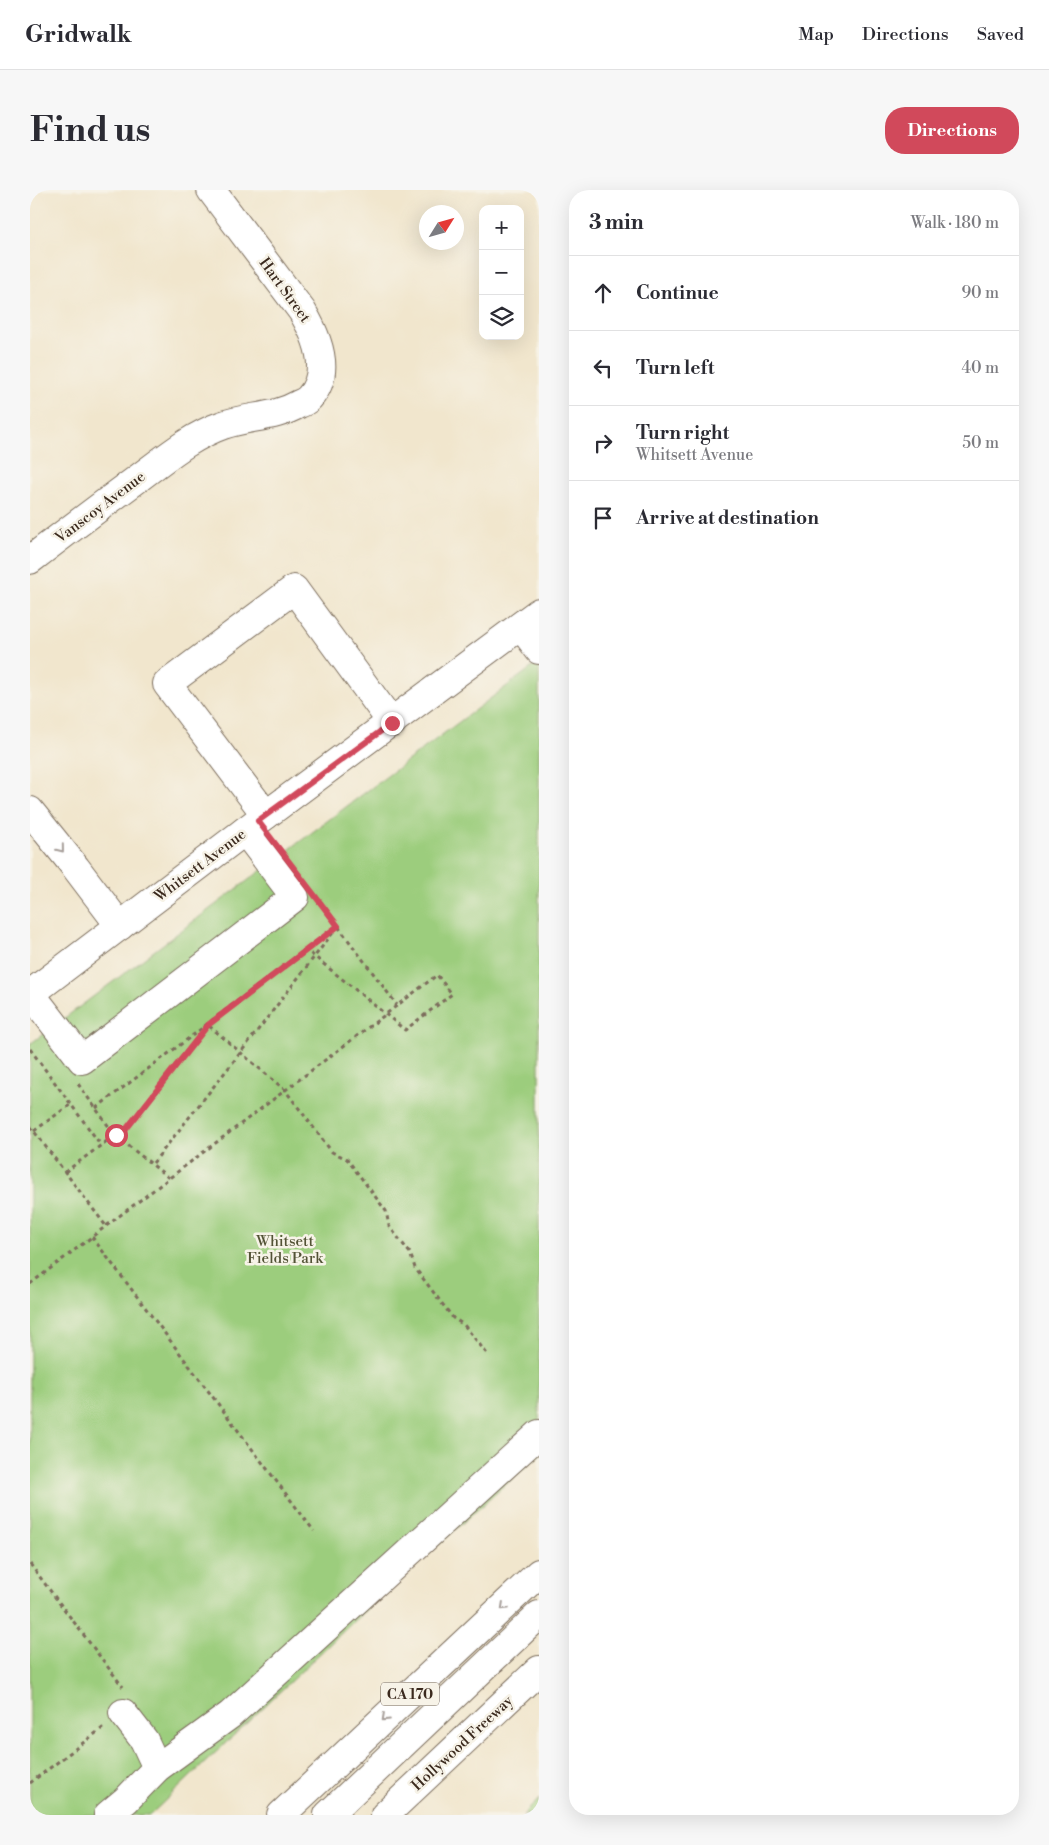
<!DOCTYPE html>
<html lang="en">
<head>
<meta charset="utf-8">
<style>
	:root { --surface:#fff; --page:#f7f7f7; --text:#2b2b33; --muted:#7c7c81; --line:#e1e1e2; --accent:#d1495b }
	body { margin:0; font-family:"Libre Bodoni",serif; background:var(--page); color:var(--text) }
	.controls { position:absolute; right:15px; top:15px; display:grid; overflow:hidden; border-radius:10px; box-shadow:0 5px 20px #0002 }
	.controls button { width:45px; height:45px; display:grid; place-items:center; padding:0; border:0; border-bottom:1px solid var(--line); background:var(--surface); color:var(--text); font:25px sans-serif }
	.compass { position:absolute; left:389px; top:15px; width:45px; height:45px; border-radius:50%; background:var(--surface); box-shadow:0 5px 20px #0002; rotate:53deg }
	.stop { position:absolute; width:15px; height:15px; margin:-11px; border:4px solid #d1495b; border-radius:50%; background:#fff }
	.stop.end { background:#d1495b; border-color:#fff; box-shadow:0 1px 5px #0008 }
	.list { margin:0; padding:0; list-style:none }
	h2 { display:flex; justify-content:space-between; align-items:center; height:65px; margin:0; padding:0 20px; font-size:21px }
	h2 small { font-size:16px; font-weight:400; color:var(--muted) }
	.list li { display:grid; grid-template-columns:32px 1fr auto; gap:15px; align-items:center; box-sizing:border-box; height:75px; padding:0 20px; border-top:1px solid var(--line) }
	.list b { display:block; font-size:19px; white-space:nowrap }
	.list p { margin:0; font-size:16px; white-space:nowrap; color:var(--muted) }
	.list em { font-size:16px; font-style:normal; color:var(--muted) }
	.icon { flex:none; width:28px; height:28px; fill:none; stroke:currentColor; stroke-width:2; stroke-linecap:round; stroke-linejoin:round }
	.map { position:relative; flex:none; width:509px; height:1625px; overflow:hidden; border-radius:20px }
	header { display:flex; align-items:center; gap:30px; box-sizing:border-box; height:70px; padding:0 25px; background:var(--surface); border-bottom:1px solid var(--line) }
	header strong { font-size:24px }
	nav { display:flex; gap:28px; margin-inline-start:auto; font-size:18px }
	.intro { display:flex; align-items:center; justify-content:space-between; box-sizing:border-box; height:120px; padding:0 30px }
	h1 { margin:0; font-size:35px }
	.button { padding:12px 22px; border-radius:20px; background:var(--accent); color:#fff; font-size:18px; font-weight:700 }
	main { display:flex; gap:30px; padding:0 30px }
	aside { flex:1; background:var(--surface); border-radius:20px; box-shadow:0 5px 20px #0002 }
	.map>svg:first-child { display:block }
	.green { fill:#9ccd7d; stroke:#6c7c4e }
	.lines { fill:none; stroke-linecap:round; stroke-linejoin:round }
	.minor-casing { stroke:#7b6c5b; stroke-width:30 }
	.major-casing { stroke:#7b6c5b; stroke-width:30 }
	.highway-casing { stroke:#7b6c5b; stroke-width:30 }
	.path { stroke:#7b6c5b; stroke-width:3; stroke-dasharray:4 4; stroke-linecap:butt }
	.minor { stroke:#fff; stroke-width:28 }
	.major { stroke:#fff; stroke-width:28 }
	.highway { stroke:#fff; stroke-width:28 }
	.oneway { stroke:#a79f9a }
	.route { stroke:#d1495b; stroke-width:6 }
	.labels { text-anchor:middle; stroke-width:5; stroke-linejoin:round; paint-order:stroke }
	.shield { fill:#f7f3e8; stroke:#73665b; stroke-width:1 }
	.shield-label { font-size:14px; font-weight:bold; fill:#3b2a1e }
	.street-label { font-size:15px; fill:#3b2a1e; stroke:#f7f3e8 }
	.park-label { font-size:15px; fill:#535336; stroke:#f7f3e8 }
</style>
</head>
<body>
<header>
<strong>Gridwalk</strong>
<nav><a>Map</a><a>Directions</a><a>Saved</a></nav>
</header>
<div class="intro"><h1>Find us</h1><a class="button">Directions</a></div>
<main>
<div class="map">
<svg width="509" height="1625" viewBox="0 0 509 1625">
	<rect width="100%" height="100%" fill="#f7f3e8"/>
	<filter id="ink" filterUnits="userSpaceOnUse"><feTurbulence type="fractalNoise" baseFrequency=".02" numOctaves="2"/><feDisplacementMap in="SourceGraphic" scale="10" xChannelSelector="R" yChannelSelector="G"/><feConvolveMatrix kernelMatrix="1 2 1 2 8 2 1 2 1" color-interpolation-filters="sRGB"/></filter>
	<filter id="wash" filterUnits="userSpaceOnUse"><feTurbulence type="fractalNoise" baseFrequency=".0096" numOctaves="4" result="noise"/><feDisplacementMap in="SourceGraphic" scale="20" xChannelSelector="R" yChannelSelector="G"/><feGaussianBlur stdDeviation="1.12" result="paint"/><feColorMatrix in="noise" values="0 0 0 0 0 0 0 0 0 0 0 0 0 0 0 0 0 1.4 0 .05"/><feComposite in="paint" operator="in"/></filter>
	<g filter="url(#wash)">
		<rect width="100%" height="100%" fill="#f1e6cd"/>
		<!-- green -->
		<g class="green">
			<path d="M 509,472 L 509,1265 L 345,1411 L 120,1625 L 0,1625 L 0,854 Z"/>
			<path d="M 509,1609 L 509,1625 L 493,1625 Z"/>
		</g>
	</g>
	<g filter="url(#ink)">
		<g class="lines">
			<!-- minor casing -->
			<g class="minor-casing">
				<g id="minor">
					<path d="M 0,370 C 35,343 71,316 106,290 C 133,270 161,246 193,235 C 218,226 245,228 269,214 C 272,213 276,211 279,208 C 303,182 287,146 272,121 L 181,0"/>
					<path d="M 491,436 L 509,460"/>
					<path d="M 0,621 L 46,678 L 90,736"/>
					<path d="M 236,625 L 137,494 L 264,399 L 362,533"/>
					<path d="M 1,804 L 52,870 L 265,707 L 215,641"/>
					<path d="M 93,1523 L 114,1550 L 127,1578"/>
					<path d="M 78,1625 L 96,1610 L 127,1578 L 200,1525 L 509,1244"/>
				</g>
			</g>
			<!-- major casing -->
			<g class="major-casing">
				<path id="major" d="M 0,804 L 236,625 L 509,422"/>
			</g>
			<!-- highway casing -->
			<g class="highway-casing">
				<g id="highway">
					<path d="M 251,1625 L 509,1383"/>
					<path d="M 298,1625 L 509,1425"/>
					<path d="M 355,1625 L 509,1480"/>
				</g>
			</g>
			<!-- path -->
			<g class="path">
				<path d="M 289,711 L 367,815"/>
				<path d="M 0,859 L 71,955"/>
				<path d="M 48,894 L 85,945 L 139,988"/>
				<path d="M 66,918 L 308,736"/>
				<path d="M 0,936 L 76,1036"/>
				<path d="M 4,941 L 41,914"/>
				<path d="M 90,947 L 178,835 L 255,900 L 302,962 L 317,969 L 356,1021 L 359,1036 L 380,1063 L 385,1078 L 423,1128 L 434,1135 L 458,1165"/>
				<path d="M 123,973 L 211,862 L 305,740"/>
				<path d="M 35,982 L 85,945"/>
				<path d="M 62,1047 L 284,1341"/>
				<path d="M 0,1094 C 118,1004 237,914 356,824 L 407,785 L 422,804 L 375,840 L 285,767 L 276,760"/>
				<path d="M 0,1374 L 93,1497"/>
				<path d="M 0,1593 L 74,1537"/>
			</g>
			<!-- minor -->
			<use href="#minor" class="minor"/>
			<!-- major -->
			<use href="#major" class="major"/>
			<!-- highway -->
			<use href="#highway" class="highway"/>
		</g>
		<!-- one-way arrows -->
		<defs><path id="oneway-chevron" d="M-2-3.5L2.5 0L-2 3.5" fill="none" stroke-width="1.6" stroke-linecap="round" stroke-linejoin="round" transform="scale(1.25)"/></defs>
		<g class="oneway">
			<use href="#oneway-chevron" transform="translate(31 659) rotate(51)"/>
			<use href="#oneway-chevron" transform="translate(474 1417) rotate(137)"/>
			<use href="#oneway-chevron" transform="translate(355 1528) rotate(137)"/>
		</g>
	</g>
	<g class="lines" filter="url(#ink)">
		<!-- route -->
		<path class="route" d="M 86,945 L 90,947 L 178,835 L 308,736 L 228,631 L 362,533"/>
	</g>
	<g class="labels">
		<!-- shield labels -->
		<rect class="shield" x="351" y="1492.5" width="58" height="23" rx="4"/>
		<g class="shield-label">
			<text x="380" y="1509">CA 170</text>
		</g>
		<!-- street labels -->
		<g class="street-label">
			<text transform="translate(255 100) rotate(54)" y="5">Hart Street</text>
			<text transform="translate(70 317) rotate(-37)" y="5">Vanscoy Avenue</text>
			<text transform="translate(170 675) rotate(-37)" y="5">Whitsett Avenue</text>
			<text transform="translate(432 1553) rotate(-43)" y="5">Hollywood Freeway</text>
		</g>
		<!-- park labels -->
		<g class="park-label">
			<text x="255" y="1056">Whitsett<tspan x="255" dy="17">Fields Park</tspan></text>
		</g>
	</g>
</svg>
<div class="controls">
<button>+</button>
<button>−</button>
<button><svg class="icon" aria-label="layers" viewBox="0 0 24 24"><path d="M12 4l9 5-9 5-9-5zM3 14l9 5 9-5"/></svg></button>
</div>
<svg class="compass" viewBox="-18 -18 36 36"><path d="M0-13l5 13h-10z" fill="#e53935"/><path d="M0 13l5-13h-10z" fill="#7c7c81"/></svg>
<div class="stop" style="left:86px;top:945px"></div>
<div class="stop end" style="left:362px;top:533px"></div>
</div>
<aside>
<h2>3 min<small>Walk · 180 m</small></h2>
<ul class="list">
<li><svg class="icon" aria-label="ahead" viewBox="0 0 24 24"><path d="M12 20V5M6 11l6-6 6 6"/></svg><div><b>Continue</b></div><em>90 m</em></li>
<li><svg class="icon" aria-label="left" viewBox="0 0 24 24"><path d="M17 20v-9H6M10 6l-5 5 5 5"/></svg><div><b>Turn left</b></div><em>40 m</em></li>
<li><svg class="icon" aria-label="right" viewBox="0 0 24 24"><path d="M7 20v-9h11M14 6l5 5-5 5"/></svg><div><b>Turn right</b><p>Whitsett Avenue</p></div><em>50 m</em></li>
<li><svg class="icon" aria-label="arrive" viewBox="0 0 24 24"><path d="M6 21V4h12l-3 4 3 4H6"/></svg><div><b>Arrive at destination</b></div></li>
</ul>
</aside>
</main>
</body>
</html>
